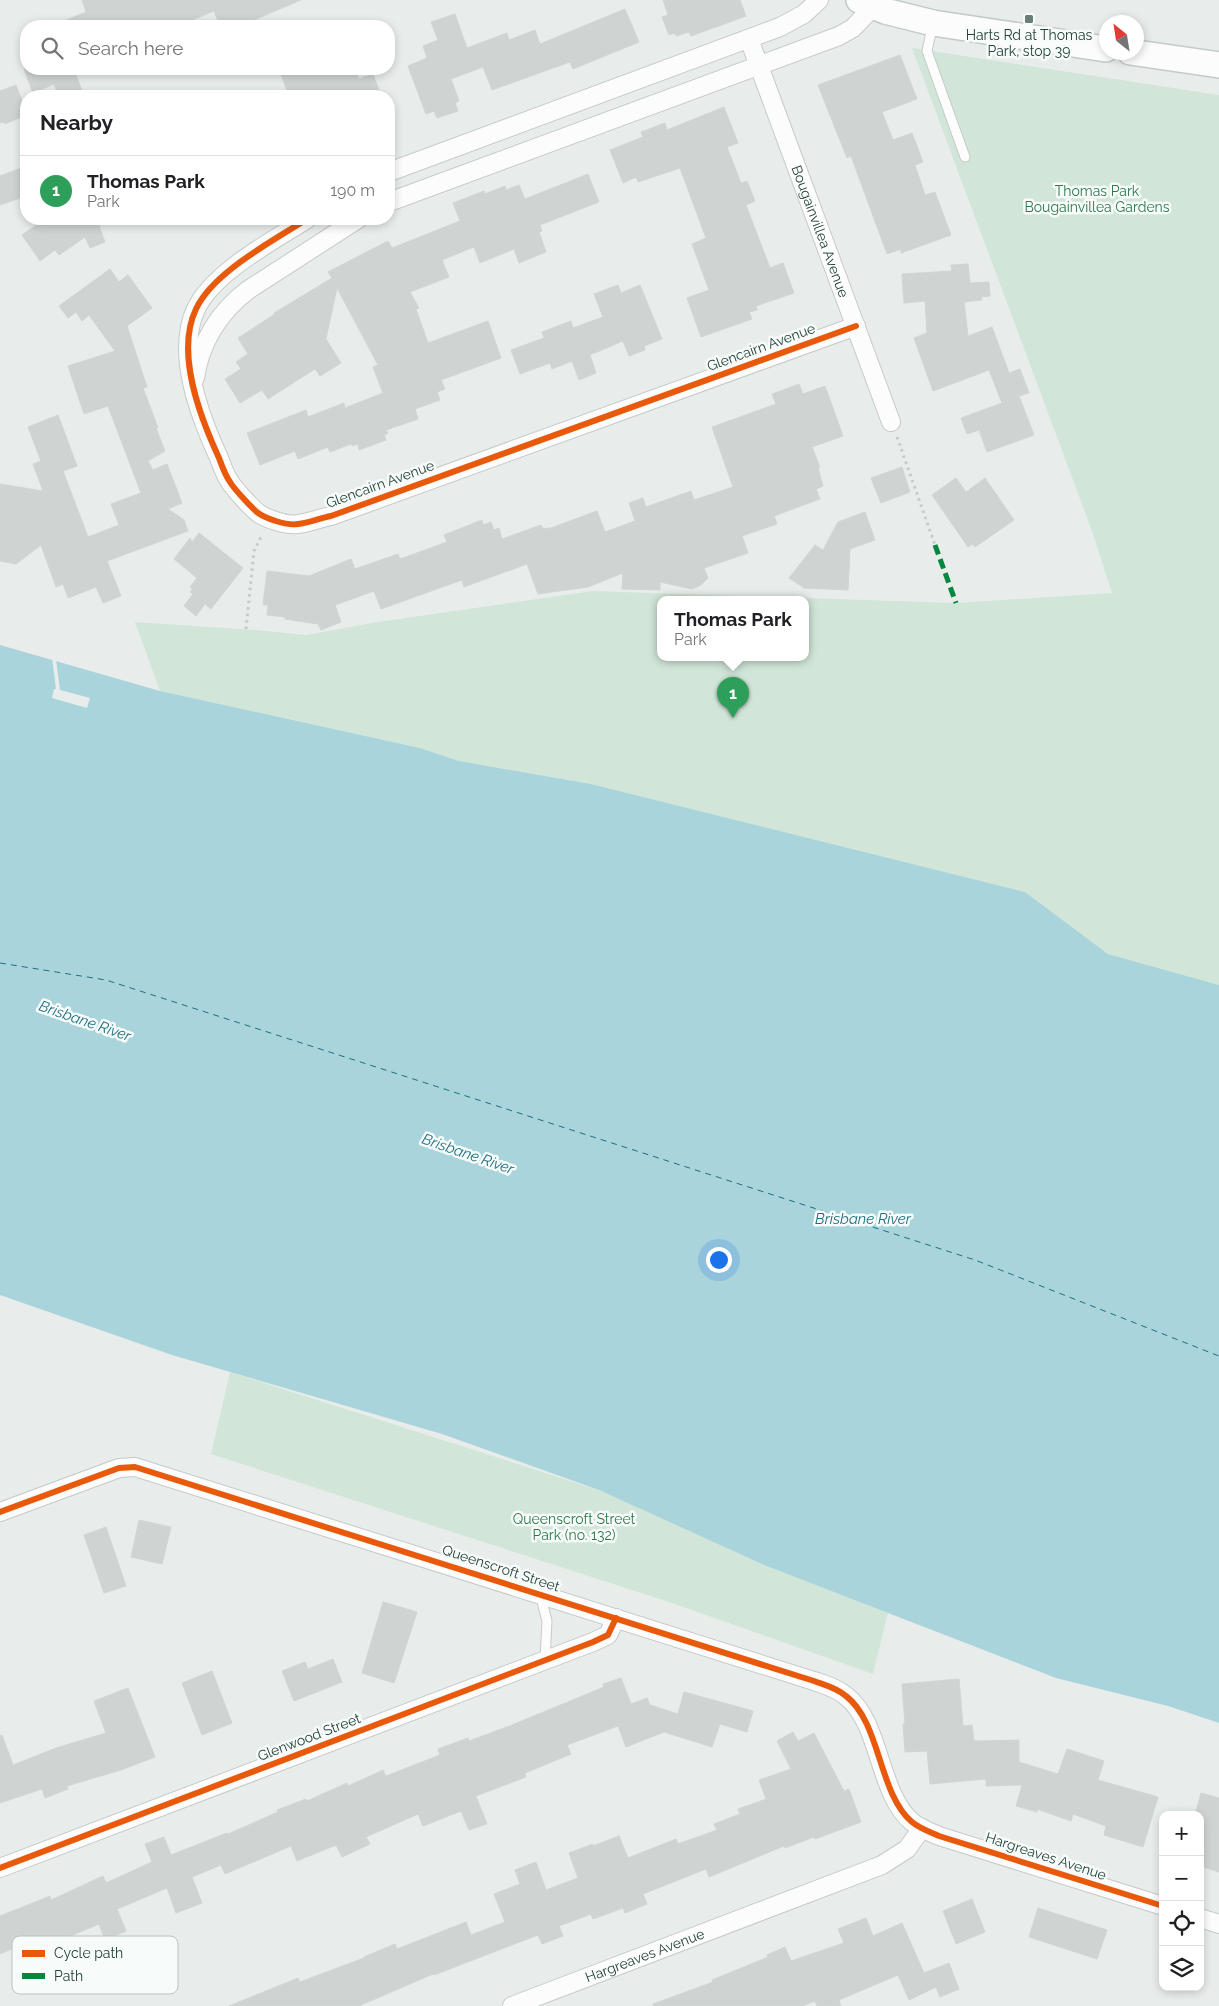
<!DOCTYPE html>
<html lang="en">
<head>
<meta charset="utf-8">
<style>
	:root { --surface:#fff; --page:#f2f2f2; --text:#202124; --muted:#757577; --line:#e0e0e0; --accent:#1a73e8 }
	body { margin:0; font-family:Raleway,sans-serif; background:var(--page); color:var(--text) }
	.controls { position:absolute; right:15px; bottom:15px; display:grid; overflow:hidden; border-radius:10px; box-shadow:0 2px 8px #0003 }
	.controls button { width:45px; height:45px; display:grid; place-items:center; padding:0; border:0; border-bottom:1px solid var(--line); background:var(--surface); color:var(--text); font:25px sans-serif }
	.compass { position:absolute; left:1099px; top:15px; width:45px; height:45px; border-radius:50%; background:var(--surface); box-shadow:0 2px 8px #0003; rotate:330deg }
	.you { position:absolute; left:718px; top:1259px; width:18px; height:18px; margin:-12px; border:4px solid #fff; border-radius:50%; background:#1a73e8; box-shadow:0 0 0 8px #1a73e833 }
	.badge { display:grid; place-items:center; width:32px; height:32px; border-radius:50%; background:var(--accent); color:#fff; font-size:16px; font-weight:700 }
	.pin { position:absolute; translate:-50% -41px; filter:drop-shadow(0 1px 2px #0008) }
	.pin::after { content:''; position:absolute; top:26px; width:18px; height:15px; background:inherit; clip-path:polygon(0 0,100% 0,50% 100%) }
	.popup { position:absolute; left:657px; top:596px; width:152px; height:65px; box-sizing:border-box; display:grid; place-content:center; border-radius:10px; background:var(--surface); filter:drop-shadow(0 1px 4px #0005); font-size:16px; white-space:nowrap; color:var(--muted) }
	.popup b { font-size:19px; color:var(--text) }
	.popup::after { content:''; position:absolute; left:50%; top:100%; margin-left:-10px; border:10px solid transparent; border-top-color:var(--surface) }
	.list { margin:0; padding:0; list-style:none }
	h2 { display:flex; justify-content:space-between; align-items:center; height:65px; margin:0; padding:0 20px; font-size:21px }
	h2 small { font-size:16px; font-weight:400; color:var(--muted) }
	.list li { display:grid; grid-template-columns:32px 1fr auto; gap:15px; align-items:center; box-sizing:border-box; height:70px; padding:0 20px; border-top:1px solid var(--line) }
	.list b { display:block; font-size:19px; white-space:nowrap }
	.list p { margin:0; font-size:16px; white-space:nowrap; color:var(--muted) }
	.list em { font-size:16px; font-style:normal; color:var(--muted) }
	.icon { flex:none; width:28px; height:28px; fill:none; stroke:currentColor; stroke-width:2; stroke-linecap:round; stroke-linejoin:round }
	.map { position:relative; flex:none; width:1219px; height:2006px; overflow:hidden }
	.search { position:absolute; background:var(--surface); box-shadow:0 2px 8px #0003; left:20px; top:20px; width:375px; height:55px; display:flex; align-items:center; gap:12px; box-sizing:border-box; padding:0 18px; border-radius:20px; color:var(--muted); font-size:19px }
	.panel { position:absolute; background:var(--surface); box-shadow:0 2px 8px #0003; left:20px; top:90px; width:375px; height:135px; border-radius:20px }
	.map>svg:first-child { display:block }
	.green { fill:#d1e6d8; fill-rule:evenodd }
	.water { fill:#a9d4db }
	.pier { fill:#e8edeb }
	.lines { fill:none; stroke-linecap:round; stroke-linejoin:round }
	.ferry { stroke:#1c6f80; stroke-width:1; stroke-dasharray:6 5; stroke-linecap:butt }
	.building { fill:#cfd4d2; stroke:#d1d6d4 }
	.lane-casing { stroke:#c5cac8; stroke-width:11 }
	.street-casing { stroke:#c5cac8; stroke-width:20 }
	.secondary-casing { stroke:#c3cbc8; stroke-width:28 }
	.path { stroke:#c3ccca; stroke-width:3; stroke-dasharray:2.5 4; stroke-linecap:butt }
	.lane { stroke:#fcfcfc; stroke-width:9 }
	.street { stroke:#fcfcfc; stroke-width:18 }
	.secondary { stroke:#fcfcfc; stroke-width:25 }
	.quiet { stroke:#00873e; stroke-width:5; stroke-dasharray:10 5; stroke-linecap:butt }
	.cycleway-casing { stroke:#f7fbf9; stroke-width:9 }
	.cycleway { stroke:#e8590c; stroke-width:6 }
	.poi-dot { fill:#697e78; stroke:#f7fbf9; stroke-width:2 }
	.labels { text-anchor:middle; stroke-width:5; stroke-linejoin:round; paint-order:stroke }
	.poi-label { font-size:14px; fill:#24423a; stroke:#f7fbf9 }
	.park-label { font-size:14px; fill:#2d7a4b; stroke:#f7fbf9 }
	.street-label { font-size:14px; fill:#24423a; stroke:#f7fbf9 }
	.water-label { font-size:15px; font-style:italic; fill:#1c6f80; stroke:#f7fbf9 }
	.key { fill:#f7fbf9; stroke:#b8c4c0; stroke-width:1 }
	.key-label { font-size:14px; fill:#24423a }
</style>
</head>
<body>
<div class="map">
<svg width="1219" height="2006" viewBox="0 0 1219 2006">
	<rect width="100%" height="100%" fill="#e8edeb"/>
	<!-- green -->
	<g class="green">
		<path d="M 912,48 L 1219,95 L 1219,985 L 1108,954 L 1025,892 L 591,784 L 459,761 L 420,748 L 160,691 L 135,622 L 256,630 L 306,635 L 378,622 L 593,591 L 956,603 L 1112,593 L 1092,531 ZM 660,599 L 806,599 L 806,657 L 660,657 Z"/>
		<path d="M 230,1372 L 599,1490 L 764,1565 L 888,1613 L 873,1674 L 669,1602 L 211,1454 Z"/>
	</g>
	<!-- water -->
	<path class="water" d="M 0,645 L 160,691 L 420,748 L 459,761 L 591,784 L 1025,892 L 1108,954 L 1219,985 L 1219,1723 L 1168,1706 L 1056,1678 L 764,1565 L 599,1490 L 442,1434 L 172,1355 L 0,1295 Z"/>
	<!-- pier -->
	<path class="pier" d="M 52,657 L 56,659 L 60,690 L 90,698 L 87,708 L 52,698 L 54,689 L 56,689 Z"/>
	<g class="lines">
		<!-- ferry -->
		<path class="ferry" d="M 0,963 L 106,980 L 975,1260 L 1219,1356"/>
	</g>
	<!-- building -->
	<g class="building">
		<path d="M 82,0 L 301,0 L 240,26 L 220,26 L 214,11 L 185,23 L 186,26 L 52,26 L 86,12 Z"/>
		<path d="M 663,0 L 740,0 L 746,16 L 691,36 L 689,32 L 676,36 L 675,33 L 669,35 L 662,17 L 668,15 Z"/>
		<path d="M 625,9 L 639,42 L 573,69 L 570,62 L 492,90 L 483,67 L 451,79 L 459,101 L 455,103 L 458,111 L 437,118 L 434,111 L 426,114 L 408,66 L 427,58 L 423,46 L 438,40 L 431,22 L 455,14 L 467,48 L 507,33 L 509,40 L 535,30 L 540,44 Z"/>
		<path d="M 900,55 L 917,99 L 882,112 L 893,140 L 912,133 L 923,162 L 915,165 L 925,195 L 935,192 L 951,235 L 901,253 L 901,249 L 887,254 L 851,156 L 847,158 L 818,85 Z"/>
		<path d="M 24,69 L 91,69 L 76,75 L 84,96 L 58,96 L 54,84 L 33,93 Z"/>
		<path d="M 294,69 L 355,69 L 359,79 L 373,74 L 381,96 L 289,96 L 281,74 Z"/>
		<path d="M 16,85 L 26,111 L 26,115 L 5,124 L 4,122 L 0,123 L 0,91 Z"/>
		<path d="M 724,107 L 738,143 L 727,147 L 741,183 L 747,181 L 755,201 L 746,205 L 770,268 L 783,263 L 794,293 L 756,306 L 757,310 L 749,312 L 752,319 L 701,337 L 687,298 L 709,290 L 692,244 L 706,238 L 680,168 L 638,182 L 636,177 L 623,183 L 610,150 L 643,137 L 641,132 L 665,123 L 667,130 Z"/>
		<path d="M 26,166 L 26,196 L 0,205 L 0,176 Z"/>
		<path d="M 588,174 L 599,202 L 540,225 L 542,231 L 539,232 L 546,252 L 519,263 L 514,249 L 480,263 L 474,247 L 442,260 L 449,277 L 410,292 L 419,308 L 416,309 L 428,343 L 488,321 L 501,358 L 441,380 L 445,389 L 437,392 L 440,400 L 415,409 L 418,419 L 386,430 L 388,433 L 384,435 L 386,440 L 359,450 L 358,444 L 352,446 L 351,444 L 330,452 L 328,447 L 298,459 L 295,451 L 260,465 L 247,433 L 306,410 L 308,417 L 344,403 L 345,408 L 383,393 L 373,367 L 378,365 L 337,288 L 326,339 L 341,363 L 320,376 L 315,369 L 268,399 L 262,390 L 240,403 L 225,379 L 241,369 L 236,362 L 248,354 L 238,338 L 275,314 L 274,313 L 332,278 L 328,272 L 353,259 L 388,241 L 392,248 L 460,221 L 453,203 L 484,191 L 485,194 L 505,186 L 506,190 L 519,185 L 525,199 Z"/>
		<path d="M 45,219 L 109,219 L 99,226 L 105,242 L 90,248 L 85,237 L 59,255 L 55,250 L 40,261 L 22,235 Z"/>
		<path d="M 968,264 L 970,283 L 989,282 L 990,296 L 981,297 L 982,300 L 964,302 L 968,336 L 992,327 L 1009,373 L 1020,369 L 1029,393 L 1019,396 L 1034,435 L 987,452 L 979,430 L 967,434 L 961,418 L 1002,403 L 989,370 L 933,391 L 914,338 L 927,333 L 925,301 L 904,303 L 902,274 L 952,271 L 951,265 Z"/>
		<path d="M 110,269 L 119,282 L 128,275 L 152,308 L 127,326 L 147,387 L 143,388 L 158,428 L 156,428 L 165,451 L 148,461 L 153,470 L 167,464 L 182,503 L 168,509 L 184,520 L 188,531 L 107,561 L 121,596 L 103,603 L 96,587 L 68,598 L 63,584 L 56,587 L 41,545 L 16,564 L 0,561 L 0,484 L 43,491 L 33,464 L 41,461 L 28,427 L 58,415 L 77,466 L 63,471 L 88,537 L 119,525 L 111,504 L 141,493 L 108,406 L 84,414 L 68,366 L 115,351 L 89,315 L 82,321 L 76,312 L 68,318 L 59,306 Z"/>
		<path d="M 618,285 L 621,293 L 640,285 L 662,339 L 644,346 L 645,350 L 629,356 L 623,341 L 590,355 L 596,373 L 579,380 L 572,361 L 552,369 L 550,363 L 520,374 L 511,350 L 544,338 L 542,332 L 571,321 L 573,328 L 603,317 L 594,294 Z"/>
		<path d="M 799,384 L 803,394 L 825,386 L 843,436 L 812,447 L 820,467 L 818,468 L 823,486 L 816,489 L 820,499 L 774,516 L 777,524 L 742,536 L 748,553 L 704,568 L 708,578 L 701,585 L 692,589 L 660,582 L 660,590 L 622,589 L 623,573 L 588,587 L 538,594 L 527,564 L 464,587 L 462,580 L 381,609 L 374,591 L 335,605 L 341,622 L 321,630 L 318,624 L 285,619 L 285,617 L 267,615 L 268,605 L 263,605 L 267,571 L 309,576 L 351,559 L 355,569 L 398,554 L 400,559 L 447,542 L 444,535 L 482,520 L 483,525 L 491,522 L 494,530 L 499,528 L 502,539 L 541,525 L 543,529 L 551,528 L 597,511 L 605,532 L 635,521 L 629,503 L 643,498 L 646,507 L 691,491 L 694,500 L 733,487 L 712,427 L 776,404 L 772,394 Z"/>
		<path d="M 902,467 L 910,492 L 881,503 L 871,478 Z"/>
		<path d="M 956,478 L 966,492 L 985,478 L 1014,520 L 975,547 L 973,544 L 968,547 L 932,495 Z"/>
		<path d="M 865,512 L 875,540 L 850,549 L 848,590 L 804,588 L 789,578 L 815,545 L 823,550 L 838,522 Z"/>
		<path d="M 199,533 L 243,568 L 211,609 L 205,604 L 196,616 L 184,606 L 193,594 L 190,592 L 193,589 L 190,587 L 197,578 L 174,559 L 190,538 L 192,542 Z"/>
		<path d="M 139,1520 L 171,1527 L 162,1564 L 131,1557 Z"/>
		<path d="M 106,1527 L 126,1586 L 104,1593 L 84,1535 Z"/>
		<path d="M 383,1602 L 417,1612 L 394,1683 L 362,1673 Z"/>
		<path d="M 333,1659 L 342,1682 L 294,1701 L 282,1671 L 305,1662 L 308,1669 Z"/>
		<path d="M 212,1671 L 232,1723 L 202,1735 L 182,1683 Z"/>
		<path d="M 621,1678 L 631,1704 L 647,1698 L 650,1705 L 678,1714 L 684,1692 L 753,1711 L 747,1732 L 720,1724 L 712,1747 L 664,1732 L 626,1747 L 618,1726 L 567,1745 L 571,1754 L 525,1773 L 526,1777 L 476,1796 L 487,1824 L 469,1830 L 461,1811 L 423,1826 L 418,1814 L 366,1837 L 370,1844 L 342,1857 L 336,1845 L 297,1861 L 291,1846 L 225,1874 L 221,1865 L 192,1877 L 202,1903 L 176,1913 L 167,1888 L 117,1909 L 126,1931 L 105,1940 L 99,1924 L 68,1937 L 80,1970 L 58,1978 L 43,1936 L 0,1954 L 0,1916 L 50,1896 L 51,1900 L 103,1876 L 106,1883 L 152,1862 L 145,1844 L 164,1837 L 171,1855 L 227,1833 L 228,1834 L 278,1812 L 277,1810 L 306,1799 L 307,1801 L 347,1783 L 348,1786 L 383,1770 L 386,1776 L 440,1755 L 438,1749 L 468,1738 L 469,1741 L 512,1725 L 604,1687 L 603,1684 Z"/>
		<path d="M 959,1679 L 963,1726 L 972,1725 L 974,1741 L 1019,1740 L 1019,1762 L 1058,1774 L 1067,1749 L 1104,1761 L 1098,1780 L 1158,1797 L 1143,1847 L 1104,1835 L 1106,1826 L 1073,1814 L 1071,1821 L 1037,1809 L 1037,1812 L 1016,1806 L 1022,1785 L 986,1786 L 986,1779 L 930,1784 L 927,1751 L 905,1752 L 903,1724 L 905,1724 L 902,1684 Z"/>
		<path d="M 128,1688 L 155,1757 L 121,1770 L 67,1786 L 68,1789 L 45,1798 L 42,1789 L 0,1803 L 0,1736 L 2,1735 L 13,1765 L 56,1748 L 106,1733 L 94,1701 Z"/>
		<path d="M 793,1732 L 798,1741 L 814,1733 L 844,1791 L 849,1789 L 861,1822 L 815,1839 L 814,1837 L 785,1848 L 784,1846 L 709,1877 L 706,1869 L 643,1894 L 647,1904 L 625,1913 L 623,1908 L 593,1919 L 591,1914 L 559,1926 L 563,1936 L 542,1944 L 538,1935 L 434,1975 L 433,1974 L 359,2006 L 229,2006 L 298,1978 L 300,1982 L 364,1958 L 364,1957 L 395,1944 L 397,1949 L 466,1922 L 471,1935 L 505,1922 L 494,1894 L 520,1884 L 515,1870 L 536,1862 L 546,1890 L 578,1878 L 569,1853 L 593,1844 L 593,1846 L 619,1836 L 628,1858 L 676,1839 L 678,1844 L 717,1830 L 714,1824 L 740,1814 L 738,1809 L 766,1799 L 759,1780 L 791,1769 L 777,1741 Z"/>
		<path d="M 1201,1793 L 1219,1798 L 1219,1872 L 1200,1866 L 1200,1815 L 1195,1815 Z"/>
		<path d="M 972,1899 L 985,1932 L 956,1944 L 943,1911 Z"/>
		<path d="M 1038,1908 L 1107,1930 L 1097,1959 L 1029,1937 Z"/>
		<path d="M 866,1918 L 873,1936 L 902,1923 L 924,1973 L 949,1963 L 959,1989 L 940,1997 L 936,1987 L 909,2000 L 898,1975 L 839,2000 L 841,2006 L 817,2006 L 815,2001 L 803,2006 L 653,2006 L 653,2004 L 713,1982 L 712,1980 L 768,1957 L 767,1955 L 785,1947 L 791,1961 L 844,1943 L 838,1929 Z"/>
	</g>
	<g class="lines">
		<!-- lane casing -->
		<g class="lane-casing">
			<g id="lane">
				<path d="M 933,23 L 927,51 L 965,157"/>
				<path d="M 540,1594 L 547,1621 L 545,1660"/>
			</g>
		</g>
		<!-- street casing -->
		<g class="street-casing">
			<g id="street">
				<path id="s1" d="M 749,39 L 891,422"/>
				<path d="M 389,172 L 780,27 L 804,14 L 819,0"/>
				<path d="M 389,202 L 839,36 L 853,28 L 873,7"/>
				<path d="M 307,219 C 273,241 213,272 196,309 C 175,353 200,417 219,458 C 222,466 225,475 230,482 C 235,490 251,507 258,513 C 267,519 287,526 298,524 C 309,523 320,518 331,516 L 856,326"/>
				<path d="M 195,378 C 200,343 219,312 248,290 L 358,219"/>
				<path d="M 0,1512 L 119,1468 L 135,1467 L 814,1681 C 825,1685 837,1688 846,1696 C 881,1723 878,1793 912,1822 C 919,1828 930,1832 939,1836 L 1163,1906"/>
				<path d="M 0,1868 L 593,1642 L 608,1635 L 616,1618"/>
				<path d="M 1200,1918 L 1219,1924"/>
				<path id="s2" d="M 512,2006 L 882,1865 L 907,1849 L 922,1828"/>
			</g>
		</g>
		<!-- secondary casing -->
		<g class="secondary-casing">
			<g id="secondary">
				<path d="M 859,0 L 885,11 L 933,23 L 1106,49"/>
				<path d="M 1130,52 L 1219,65"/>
			</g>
		</g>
		<!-- path -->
		<g class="path">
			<path d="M 897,437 L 935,545"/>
			<path d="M 246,629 L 254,551 L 262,535"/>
		</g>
		<!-- lane -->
		<use href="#lane" class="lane"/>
		<!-- street -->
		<use href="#street" class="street"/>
		<!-- secondary -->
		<use href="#secondary" class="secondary"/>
		<!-- quiet -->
		<path class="quiet" d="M 935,545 L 956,603"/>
		<!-- cycleway casing -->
		<g class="cycleway-casing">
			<g id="cycleway">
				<path d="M 307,219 C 273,241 213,272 196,309 C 175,353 200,417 219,458 C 222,466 225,475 230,482 C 235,490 251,507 258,513 C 267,519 287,526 298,524 C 309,523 320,518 331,516 L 856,326"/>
				<path d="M 0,1512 L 119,1468 L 135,1467 L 814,1681 C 825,1685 837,1688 846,1696 C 881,1723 878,1793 912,1822 C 919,1828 930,1832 939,1836 L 1163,1906"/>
				<path d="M 0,1868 L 593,1642 L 608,1635 L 616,1618"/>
			</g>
		</g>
		<!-- cycleway -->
		<use href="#cycleway" class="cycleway"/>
	</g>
	<!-- markers -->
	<rect class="poi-dot" x="1024" y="14" width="10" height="10" rx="2.5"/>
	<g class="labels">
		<!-- poi labels -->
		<g class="poi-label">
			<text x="1029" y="40">Harts Rd at Thomas<tspan x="1029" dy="16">Park, stop 39</tspan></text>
		</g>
		<!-- park labels -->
		<g class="park-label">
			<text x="1097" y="196">Thomas Park<tspan x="1097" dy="16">Bougainvillea Gardens</tspan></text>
			<text x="574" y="1524">Queenscroft Street<tspan x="574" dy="16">Park (no. 132)</tspan></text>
		</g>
		<!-- street labels -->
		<g class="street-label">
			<text dy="5" stroke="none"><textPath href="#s1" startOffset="205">Bougainvillea Avenue</textPath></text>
			<text transform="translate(761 347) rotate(-20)" y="5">Glencairn Avenue</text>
			<text transform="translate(380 484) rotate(-20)" y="5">Glencairn Avenue</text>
			<text transform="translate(501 1568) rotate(18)" y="5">Queenscroft Street</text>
			<text transform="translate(309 1737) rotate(-21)" y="5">Glenwood Street</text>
			<text transform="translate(1046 1856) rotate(18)" y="5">Hargreaves Avenue</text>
			<text dy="5" stroke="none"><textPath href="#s2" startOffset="142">Hargreaves Avenue</textPath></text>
		</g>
		<!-- water labels -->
		<g class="water-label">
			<text transform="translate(85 1021) rotate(19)" y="5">Brisbane River</text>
			<text transform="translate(468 1154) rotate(19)" y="5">Brisbane River</text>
			<text x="863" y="1224">Brisbane River</text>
		</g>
	</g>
	<!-- legend -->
	<rect x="12" y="1936" width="166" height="58" rx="8" class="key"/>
	<rect x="22" y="1950" width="23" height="7" fill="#e8590c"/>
	<rect x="22" y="1973" width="23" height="6" fill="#00873e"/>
	<g class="key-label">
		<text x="54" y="1958">Cycle path</text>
		<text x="54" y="1981">Path</text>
	</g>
</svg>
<div class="controls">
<button>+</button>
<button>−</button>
<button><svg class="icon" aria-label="locate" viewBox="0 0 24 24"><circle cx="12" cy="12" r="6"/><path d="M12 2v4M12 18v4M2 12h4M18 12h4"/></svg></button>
<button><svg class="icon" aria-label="layers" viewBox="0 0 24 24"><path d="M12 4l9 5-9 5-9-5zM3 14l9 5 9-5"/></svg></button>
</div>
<svg class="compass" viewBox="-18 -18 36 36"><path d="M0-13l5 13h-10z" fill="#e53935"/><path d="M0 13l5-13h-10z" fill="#757577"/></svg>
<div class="you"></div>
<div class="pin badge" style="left:733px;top:718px;background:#2e9e5b">1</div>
<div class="popup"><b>Thomas Park</b>Park</div>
<div class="search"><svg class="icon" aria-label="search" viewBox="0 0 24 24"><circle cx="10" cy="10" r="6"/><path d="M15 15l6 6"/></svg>Search here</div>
<section class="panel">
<h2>Nearby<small></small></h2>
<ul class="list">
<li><span class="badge" style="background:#2e9e5b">1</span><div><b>Thomas Park</b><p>Park</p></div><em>190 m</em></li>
</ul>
</section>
</div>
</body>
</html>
